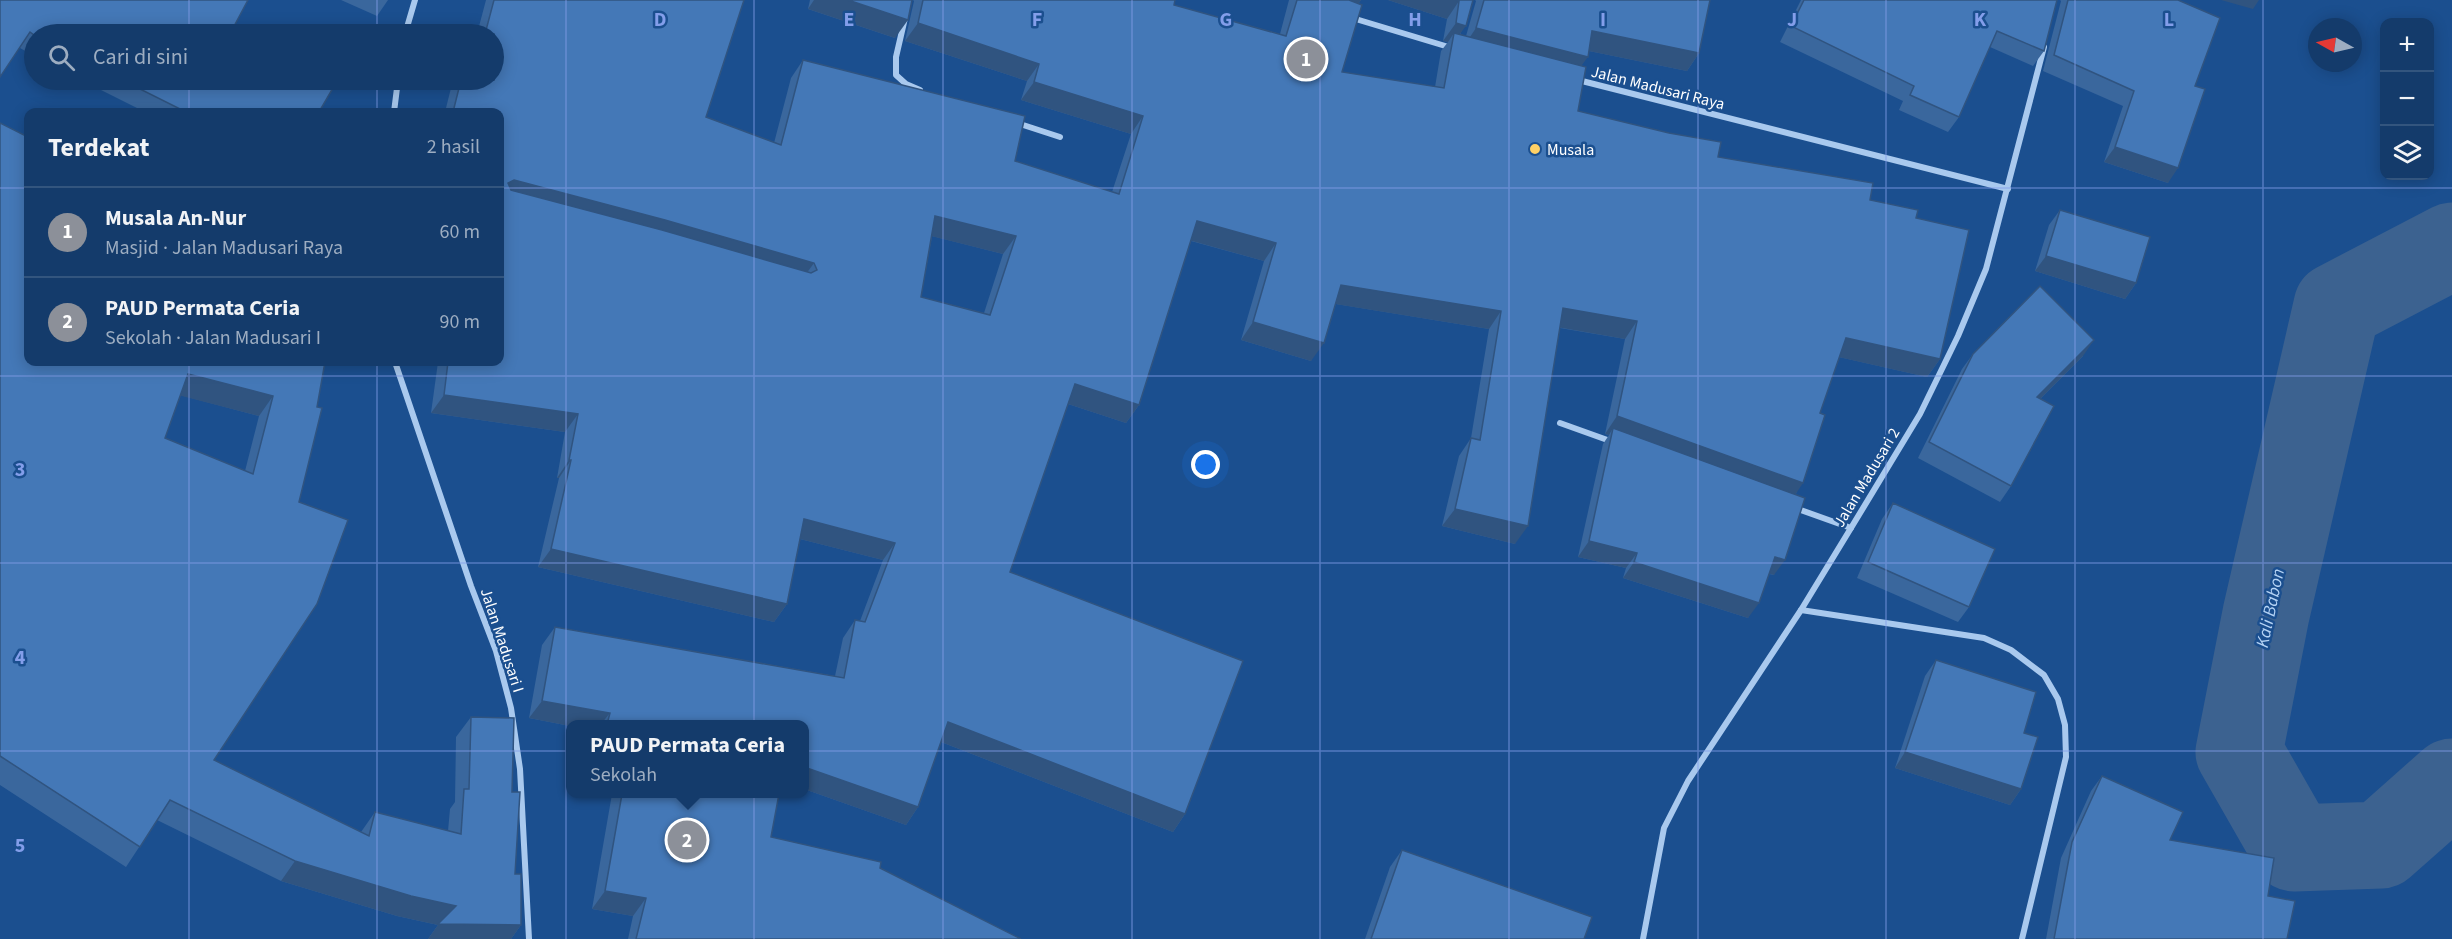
<!DOCTYPE html>
<html lang="id">
<head>
<meta charset="utf-8">
<style>
	:root { --surface:#143b6b; --page:#214673; --text:#f1f3f6; --muted:#9dadc1; --line:#33557e; --accent:#8c9099 }
	body { margin:0; font-family:"Source Sans 3",sans-serif; background:var(--page); color:var(--text) }
	.controls { position:absolute; right:18px; top:18px; display:grid; overflow:hidden; border-radius:12px; box-shadow:0 3px 15px #0003 }
	.controls button { width:54px; height:54px; display:grid; place-items:center; padding:0; border:0; border-bottom:2px solid var(--line); background:var(--surface); color:var(--text); font:30px sans-serif }
	.compass { position:absolute; left:2308px; top:18px; width:54px; height:54px; border-radius:50%; background:var(--surface); box-shadow:0 3px 15px #0003; rotate:278deg }
	.you { position:absolute; left:1206px; top:465px; width:21px; height:21px; margin:-15px; border:4px solid #fff; border-radius:50%; background:#1a73e8; box-shadow:0 0 0 9px #1a73e833 }
	.badge { display:grid; place-items:center; width:39px; height:39px; border-radius:50%; background:var(--accent); color:#fff; font-size:20px; font-weight:700 }
	.pin { position:absolute; translate:-50% -50%; border:3px solid #fff; box-shadow:0 2px 6px #0006 }
	.popup { position:absolute; left:566px; top:720px; width:243px; height:78px; box-sizing:border-box; display:grid; place-content:center; border-radius:12px; background:var(--surface); filter:drop-shadow(0 2px 4px #0005); font-size:20px; white-space:nowrap; color:var(--muted) }
	.popup b { font-size:22px; color:var(--text) }
	.popup::after { content:''; position:absolute; left:50%; top:100%; margin-left:-12px; border:12px solid transparent; border-top-color:var(--surface) }
	.list { margin:0; padding:0; list-style:none }
	h2 { display:flex; justify-content:space-between; align-items:center; height:78px; margin:0; padding:0 24px; font-size:26px }
	h2 small { font-size:20px; font-weight:400; color:var(--muted) }
	.list li { display:grid; grid-template-columns:39px 1fr auto; gap:18px; align-items:center; box-sizing:border-box; height:90px; padding:0 24px; border-top:2px solid var(--line) }
	.list b { display:block; font-size:22px; white-space:nowrap }
	.list p { margin:0; font-size:20px; white-space:nowrap; color:var(--muted) }
	.list em { font-size:20px; font-style:normal; color:var(--muted) }
	.icon { flex:none; width:33px; height:33px; fill:none; stroke:currentColor; stroke-width:2; stroke-linecap:round; stroke-linejoin:round }
	.map { position:relative; flex:none; width:2452px; height:939px; overflow:hidden }
	.search { position:absolute; background:var(--surface); box-shadow:0 3px 15px #0003; left:24px; top:24px; width:480px; height:66px; display:flex; align-items:center; gap:15px; box-sizing:border-box; padding:0 21px; border-radius:33px; color:var(--muted); font-size:22px }
	.panel { position:absolute; background:var(--surface); box-shadow:0 3px 15px #0003; left:24px; top:108px; width:480px; height:258px; border-radius:12px }
	.map>svg:first-child { display:block }
	.lines { fill:none; stroke-linecap:round; stroke-linejoin:round }
	.river { stroke:#3c6290; stroke-width:87 }
	.street { stroke:#a9c9ee; stroke-width:6 }
	.wall { fill:#3a679d; fill-rule:evenodd }
	.shaded-wall { fill:#305480 }
	.building { fill:#4478b7; stroke:#305480; stroke-width:1.5; fill-rule:evenodd }
	.grid { fill:none; stroke:#839eea; stroke-width:1.5; stroke-opacity:0.55 }
	.poi-dot { fill:#ffd166; stroke:#1b4f8f; stroke-width:2 }
	.labels { text-anchor:middle; stroke-width:5; stroke-linejoin:round; paint-order:stroke }
	.street-label { font-size:16px; fill:#fff; stroke:#1b4f8f }
	.poi-label { font-size:16px; fill:#fff; stroke:#1b4f8f; text-anchor:start }
	.water-label { font-size:18px; font-style:italic; fill:#b5d3f5; stroke:#1b4f8f }
	.grid-label { font-size:20px; text-anchor:middle; font-weight:bold; fill:#839eea; stroke:#1b4f8f; stroke-width:5; stroke-linejoin:round; paint-order:stroke }
</style>
</head>
<body>
<div class="map">
<svg width="2452" height="939" viewBox="0 0 2452 939">
	<rect width="100%" height="100%" fill="#1b4f8f"/>
	<g class="lines">
		<!-- river -->
		<path class="river" d="M 2452,246 L 2337,306 L 2266,614 L 2239,752 L 2294,848 L 2381,845 L 2452,782"/>
		<!-- street -->
		<g class="street">
			<path d="M 1349,17 L 1452,48"/>
			<path d="M 905,18 L 896,57 L 896,75 L 906,84 L 920,90"/>
			<path d="M 405,34 L 415,0"/>
			<path d="M 1578,80 L 2008,189"/>
			<path d="M 394,112 L 398,80"/>
			<path d="M 1017,123 L 1060,137"/>
			<path d="M 395,362 L 471,586 L 496,651 L 511,708 L 520,769 L 529,939"/>
			<path d="M 1560,423 L 1613,442"/>
			<path d="M 1795,508 L 1851,528"/>
			<path d="M 1801,610 L 1984,638 L 2011,650 L 2044,675 L 2058,699 L 2065,725 L 2066,757 L 2022,939"/>
			<path d="M 1643,939 L 1664,828 L 1688,781 L 1801,610 L 1851,528 L 1920,414 L 1958,336 L 1986,269 L 2044,47"/>
		</g>
	</g>
	<!-- wall -->
	<g class="wall">
		<path d="M 0,0 L 34,34 L 34,56 L 20,48 Z"/>
		<path d="M 341,0 L 388,0 L 377,16 Z"/>
		<path d="M 486,0 L 744,0 L 706,117 L 774,143 L 791,78 L 803,60 L 1015,161 L 1112,192 L 1131,134 L 1021,100 L 1027,81 L 905,41 L 914,1 L 913,0 L 1175,0 L 1174,5 L 1280,34 L 1289,0 L 1361,0 L 1358,4 L 1342,72 L 1435,87 L 1441,51 L 1448,42 L 1443,41 L 1447,19 L 1388,0 L 1473,0 L 1460,35 L 1466,36 L 1476,1 L 1475,0 L 1710,0 L 1699,53 L 1687,71 L 1589,51 L 1581,66 L 1578,111 L 1718,157 L 1870,200 L 1916,218 L 1940,359 L 1927,377 L 1839,357 L 1820,413 L 1796,494 L 1774,575 L 1769,574 L 1748,618 L 1623,578 L 1626,568 L 1578,557 L 1603,444 L 1609,435 L 1605,434 L 1625,339 L 1560,328 L 1515,544 L 1442,526 L 1459,456 L 1471,438 L 1489,329 L 1336,304 L 1311,361 L 1241,340 L 1264,261 L 1191,241 L 1139,405 L 1126,423 L 1068,404 L 1010,572 L 1185,814 L 1173,832 L 941,742 L 918,807 L 906,825 L 804,789 L 804,724 L 570,724 L 570,726 L 529,718 L 542,645 L 555,627 L 835,676 L 843,638 L 855,620 L 860,621 L 883,560 L 800,539 L 787,604 L 774,622 L 538,567 L 559,478 L 557,478 L 565,432 L 431,413 L 438,362 L 500,362 L 500,112 L 445,112 L 453,80 L 494,80 L 494,34 L 477,34 ZM 932,236 L 1003,254 L 984,313 L 921,297 Z"/>
		<path d="M 810,0 L 912,0 L 895,38 L 808,9 Z"/>
		<path d="M 1801,0 L 2057,0 L 2044,51 L 2033,66 L 1990,47 L 1959,117 L 1948,132 L 1899,110 L 1903,101 L 1780,42 Z"/>
		<path d="M 2060,0 L 2178,0 L 2195,86 L 2168,183 L 2104,162 L 2123,106 L 2043,71 L 2061,1 Z"/>
		<path d="M 81,80 L 318,80 L 319,112 L 145,112 Z"/>
		<path d="M 0,123 L 325,362 L 214,760 L 361,832 L 375,812 L 448,831 L 450,809 L 455,802 L 456,737 L 471,717 L 512,792 L 515,874 L 521,925 L 511,939 L 428,939 L 438,925 L 397,916 L 281,881 L 157,820 L 126,867 L 0,785 ZM 180,395 L 259,416 L 245,471 L 165,438 Z"/>
		<path d="M 2060,210 L 2136,283 L 2125,299 L 2035,271 L 2049,225 Z"/>
		<path d="M 1973,354 L 2083,356 L 2040,399 L 2011,486 L 2000,502 L 1918,458 L 1962,369 Z"/>
		<path d="M 1893,503 L 1969,607 L 1958,622 L 1857,578 L 1882,519 Z"/>
		<path d="M 1936,660 L 2021,789 L 2010,805 L 1895,768 L 1925,676 Z"/>
		<path d="M 2102,776 L 2170,840 L 2268,896 L 2287,939 L 2046,939 L 2061,858 L 2091,791 Z"/>
		<path d="M 611,794 L 779,794 L 771,837 L 880,868 L 1021,939 L 628,939 L 633,916 L 592,909 L 612,794 Z"/>
		<path d="M 1402,850 L 1584,939 L 1365,939 L 1390,867 Z"/>
	</g>
	<!-- shaded-wall -->
	<g class="shaded-wall">
		<path d="M 814,0 L 848,0 L 908,20 L 895,38 L 808,9 Z"/>
		<path d="M 1317,0 L 1361,0 L 1352,13 Z"/>
		<path d="M 1388,0 L 1456,0 L 1459,1 L 1447,19 Z"/>
		<path d="M 2221,0 L 2259,0 L 2253,9 Z"/>
		<path d="M 918,23 L 1039,64 L 1027,81 L 905,41 Z"/>
		<path d="M 1456,23 L 1466,26 L 1453,43 L 1454,33 L 1448,42 L 1443,41 Z"/>
		<path d="M 1476,28 L 1588,57 L 1575,74 L 1464,46 Z"/>
		<path d="M 1592,31 L 1699,53 L 1687,71 L 1579,49 Z"/>
		<path d="M 1034,82 L 1143,116 L 1131,134 L 1021,100 Z"/>
		<path d="M 2115,147 L 2178,168 L 2168,183 L 2104,162 Z"/>
		<path d="M 514,180 L 665,220 L 814,263 L 801,281 L 501,198 L 508,183 Z"/>
		<path d="M 935,216 L 1016,236 L 1003,254 L 923,234 Z"/>
		<path d="M 1197,221 L 1276,243 L 1264,261 L 1185,239 Z"/>
		<path d="M 2046,256 L 2136,283 L 2125,299 L 2035,271 Z"/>
		<path d="M 1341,285 L 1501,311 L 1489,329 L 1329,303 Z"/>
		<path d="M 1563,308 L 1637,321 L 1625,339 L 1551,326 Z"/>
		<path d="M 1253,322 L 1324,343 L 1311,361 L 1241,340 Z"/>
		<path d="M 1846,338 L 1940,359 L 1927,377 L 1834,356 Z"/>
		<path d="M 2094,340 L 2083,356 L 2026,413 L 2037,397 Z"/>
		<path d="M 188,374 L 273,396 L 259,416 L 174,394 Z"/>
		<path d="M 1075,384 L 1139,405 L 1126,423 L 1062,402 Z"/>
		<path d="M 444,395 L 578,414 L 565,432 L 431,413 Z"/>
		<path d="M 1617,416 L 1803,483 L 1791,501 L 1613,428 L 1609,435 L 1605,434 Z"/>
		<path d="M 569,460 L 571,460 L 559,478 L 557,478 Z"/>
		<path d="M 1455,509 L 1528,526 L 1515,544 L 1442,526 Z"/>
		<path d="M 804,519 L 895,543 L 883,560 L 792,537 Z"/>
		<path d="M 1589,541 L 1637,553 L 1626,568 L 1578,557 Z"/>
		<path d="M 551,549 L 787,604 L 774,622 L 538,567 Z"/>
		<path d="M 1775,557 L 1785,560 L 1774,575 L 1764,572 Z"/>
		<path d="M 1634,562 L 1759,603 L 1748,618 L 1623,578 Z"/>
		<path d="M 542,701 L 610,713 L 601,724 L 570,724 L 570,726 L 529,718 Z"/>
		<path d="M 948,722 L 1185,814 L 1173,832 L 936,740 Z"/>
		<path d="M 1905,752 L 2021,789 L 2010,805 L 1895,768 Z"/>
		<path d="M 804,767 L 918,807 L 906,825 L 804,789 Z"/>
		<path d="M 295,861 L 456,906 L 521,925 L 511,939 L 428,939 L 438,925 L 397,916 L 281,881 Z"/>
		<path d="M 605,891 L 646,898 L 633,916 L 592,909 Z"/>
	</g>
	<!-- building -->
	<g class="building">
		<path d="M 0,0 L 248,0 L 231,32 L 235,34 L 34,35 L 30,32 L 0,77 Z"/>
		<path d="M 494,0 L 744,0 L 706,117 L 781,145 L 803,60 L 1025,116 L 1015,161 L 1119,194 L 1143,116 L 1034,82 L 1039,64 L 918,23 L 923,0 L 1175,0 L 1174,5 L 1286,36 L 1297,0 L 1349,0 L 1362,5 L 1342,72 L 1444,88 L 1454,33 L 1586,67 L 1578,111 L 1669,133 L 1721,142 L 1718,157 L 1873,183 L 1870,200 L 1918,210 L 1916,218 L 1969,230 L 1940,359 L 1846,338 L 1820,413 L 1825,415 L 1803,483 L 1617,416 L 1637,321 L 1563,308 L 1528,526 L 1455,509 L 1471,438 L 1480,440 L 1501,311 L 1341,285 L 1324,343 L 1253,322 L 1276,243 L 1197,221 L 1139,405 L 1075,384 L 1010,572 L 1243,661 L 1185,814 L 948,722 L 918,807 L 804,767 L 804,724 L 607,724 L 610,713 L 542,701 L 555,627 L 844,678 L 855,620 L 865,622 L 895,543 L 804,519 L 787,604 L 551,549 L 571,460 L 569,460 L 578,414 L 444,395 L 448,362 L 500,362 L 500,112 L 453,112 L 461,80 L 494,80 L 494,34 L 485,34 ZM 514,180 L 665,220 L 814,263 L 817,270 L 811,273 L 662,230 L 511,190 L 508,183 ZM 935,216 L 1016,236 L 990,315 L 921,297 Z"/>
		<path d="M 848,0 L 912,0 L 908,20 Z"/>
		<path d="M 1456,0 L 1473,0 L 1466,26 L 1456,23 L 1459,1 Z"/>
		<path d="M 1484,0 L 1710,0 L 1699,53 L 1592,31 L 1588,57 L 1476,28 Z"/>
		<path d="M 1804,0 L 2057,0 L 2044,51 L 1997,31 L 1959,117 L 1910,95 L 1914,86 L 1791,26 Z"/>
		<path d="M 2068,0 L 2178,0 L 2220,18 L 2195,86 L 2205,89 L 2178,168 L 2115,147 L 2134,91 L 2054,55 Z"/>
		<path d="M 122,80 L 318,80 L 333,88 L 319,112 L 186,112 Z"/>
		<path d="M 0,123 L 28,137 L 28,362 L 325,362 L 317,407 L 322,408 L 299,502 L 348,520 L 317,604 L 214,760 L 369,836 L 375,812 L 461,834 L 464,789 L 469,789 L 471,717 L 514,718 L 512,792 L 520,792 L 515,874 L 521,874 L 521,925 L 438,924 L 456,906 L 411,896 L 295,861 L 170,800 L 140,847 L 0,756 ZM 188,374 L 273,396 L 253,474 L 165,438 Z"/>
		<path d="M 2060,210 L 2150,237 L 2136,283 L 2046,256 Z"/>
		<path d="M 2040,286 L 2094,340 L 2037,397 L 2054,406 L 2011,486 L 1929,442 L 1973,354 Z"/>
		<path d="M 1613,428 L 1805,498 L 1785,560 L 1775,557 L 1759,603 L 1634,562 L 1637,553 L 1589,541 Z"/>
		<path d="M 1893,503 L 1995,549 L 1969,607 L 1868,562 Z"/>
		<path d="M 1936,660 L 2036,692 L 2024,733 L 2038,737 L 2021,789 L 1905,752 Z"/>
		<path d="M 2102,776 L 2183,812 L 2170,840 L 2274,858 L 2268,896 L 2295,901 L 2287,939 L 2054,939 L 2072,842 Z"/>
		<path d="M 622,794 L 779,794 L 771,837 L 881,862 L 880,868 L 1021,939 L 636,939 L 646,898 L 605,891 Z"/>
		<path d="M 1402,850 L 1592,917 L 1584,939 L 1371,939 Z"/>
	</g>
	<!-- grid -->
	<path class="grid" d="M 189,0 L 189,34M 377,0 L 377,34M 566,0 L 566,939M 754,0 L 754,939M 943,0 L 943,939M 1132,0 L 1132,939M 1320,0 L 1320,939M 1509,0 L 1509,939M 1698,0 L 1698,939M 1886,0 L 1886,939M 2075,0 L 2075,939M 2263,0 L 2263,939M 189,80 L 189,112M 377,80 L 377,112M 0,188 L 28,188M 500,188 L 2452,188M 189,362 L 189,939M 377,362 L 377,939M 0,376 L 2452,376M 0,563 L 2452,563M 0,751 L 2452,751"/>
	<!-- markers -->
	<circle class="poi-dot" cx="1535" cy="149" r="6"/>
	<g class="labels">
		<!-- street labels -->
		<g class="street-label">
			<text transform="translate(1658 87) rotate(14)" y="6">Jalan Madusari Raya</text>
			<text transform="translate(1866 477) rotate(-59)" y="6">Jalan Madusari 2</text>
			<text transform="translate(503 640) rotate(72)" y="6">Jalan Madusari I</text>
		</g>
		<!-- poi labels -->
		<g class="poi-label">
			<text x="1547" y="155">Musala</text>
		</g>
		<!-- water labels -->
		<g class="water-label">
			<text transform="translate(2270 608) rotate(-78)" y="6">Kali Babon</text>
		</g>
	</g>
	<g class="grid-label">
		<text x="660" y="26">D</text>
		<text x="849" y="26">E</text>
		<text x="1037" y="26">F</text>
		<text x="1226" y="26">G</text>
		<text x="1415" y="26">H</text>
		<text x="1603" y="26">I</text>
		<text x="1792" y="26">J</text>
		<text x="1980" y="26">K</text>
		<text x="2169" y="26">L</text>
		<text x="20" y="476">3</text>
		<text x="20" y="664">4</text>
		<text x="20" y="852">5</text>
	</g>
</svg>
<div class="controls">
<button>+</button>
<button>−</button>
<button><svg class="icon" aria-label="layers" viewBox="0 0 24 24"><path d="M12 4l9 5-9 5-9-5zM3 14l9 5 9-5"/></svg></button>
</div>
<svg class="compass" viewBox="-18 -18 36 36"><path d="M0-13l5 13h-10z" fill="#e53935"/><path d="M0 13l5-13h-10z" fill="#9dadc1"/></svg>
<div class="you"></div>
<div class="pin badge" style="left:1306px;top:59px">1</div>
<div class="pin badge" style="left:687px;top:840px">2</div>
<div class="popup"><b>PAUD Permata Ceria</b>Sekolah</div>
<div class="search"><svg class="icon" aria-label="search" viewBox="0 0 24 24"><circle cx="10" cy="10" r="6"/><path d="M15 15l6 6"/></svg>Cari di sini</div>
<section class="panel">
<h2>Terdekat<small>2 hasil</small></h2>
<ul class="list">
<li><span class="badge">1</span><div><b>Musala An-Nur</b><p>Masjid · Jalan Madusari Raya</p></div><em>60 m</em></li>
<li><span class="badge">2</span><div><b>PAUD Permata Ceria</b><p>Sekolah · Jalan Madusari I</p></div><em>90 m</em></li>
</ul>
</section>
</div>
</body>
</html>
